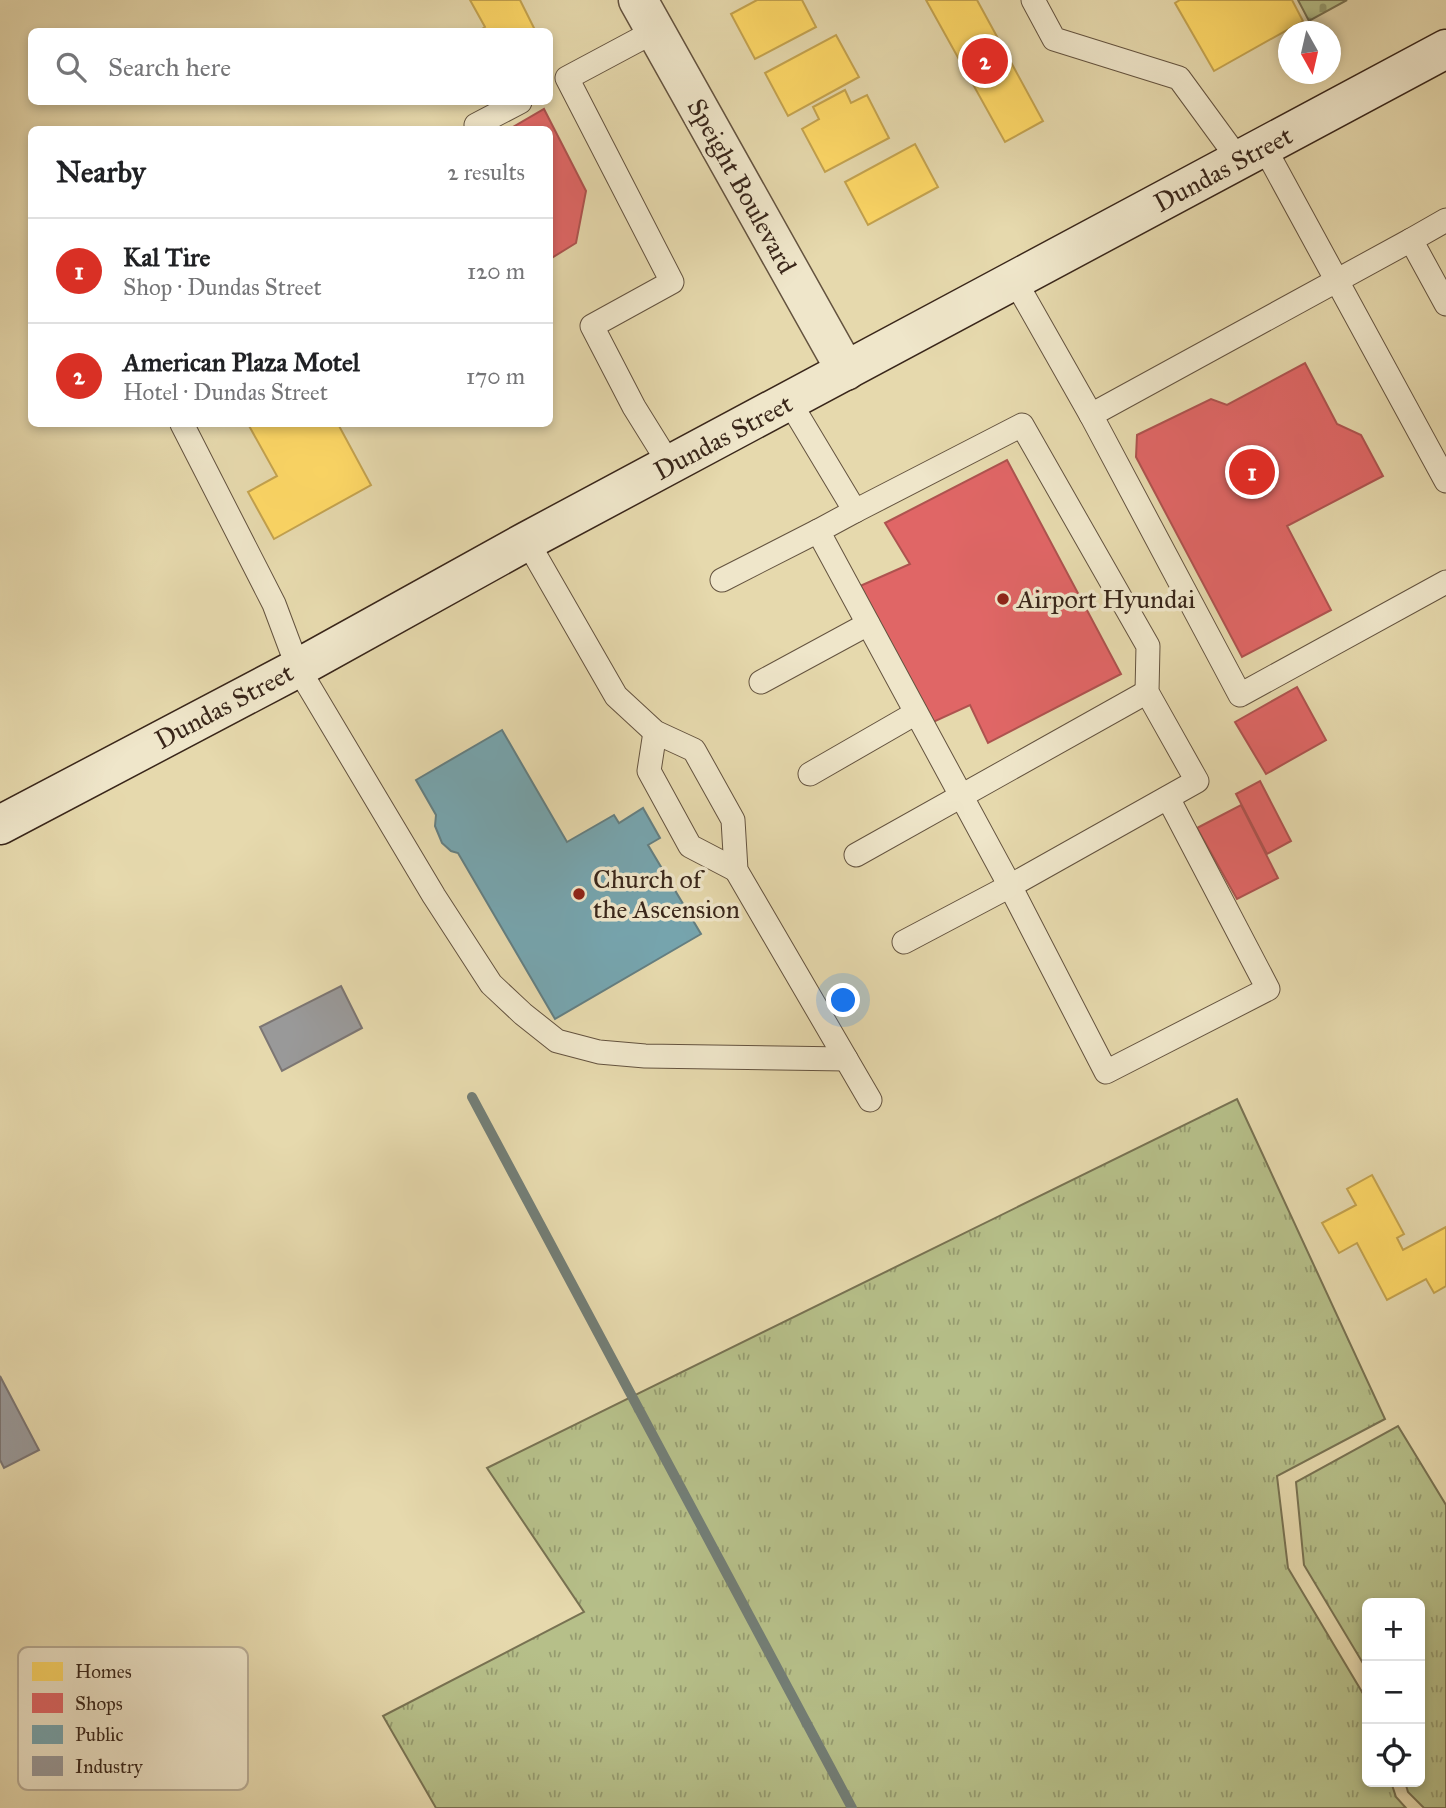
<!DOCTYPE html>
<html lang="en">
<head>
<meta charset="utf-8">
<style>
	:root { --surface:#fff; --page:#f2f2f2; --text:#202124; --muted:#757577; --line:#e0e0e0; --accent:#d93025 }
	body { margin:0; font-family:"IM FELL Great Primer",serif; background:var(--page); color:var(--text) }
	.controls { position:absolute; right:21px; bottom:21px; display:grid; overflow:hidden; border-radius:10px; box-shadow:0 4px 10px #0003 }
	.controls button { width:63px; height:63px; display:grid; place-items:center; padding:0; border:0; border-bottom:2px solid var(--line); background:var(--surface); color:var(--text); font:35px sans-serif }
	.compass { position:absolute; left:1278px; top:21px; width:63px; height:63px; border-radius:50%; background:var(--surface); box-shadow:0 4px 10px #0003; rotate:172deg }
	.you { position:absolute; left:844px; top:1001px; width:24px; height:24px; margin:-18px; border:5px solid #fff; border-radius:50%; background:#1a73e8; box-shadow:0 0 0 10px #1a73e833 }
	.badge { display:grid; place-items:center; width:46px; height:46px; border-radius:50%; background:var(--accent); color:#fff; font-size:23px; font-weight:700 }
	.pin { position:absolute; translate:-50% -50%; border:4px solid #fff; box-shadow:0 2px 7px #0006 }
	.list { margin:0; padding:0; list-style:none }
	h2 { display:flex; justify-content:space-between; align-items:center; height:91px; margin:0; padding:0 28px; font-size:30px }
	h2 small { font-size:23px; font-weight:400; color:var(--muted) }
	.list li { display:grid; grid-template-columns:46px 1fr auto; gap:21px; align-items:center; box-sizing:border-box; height:105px; padding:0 28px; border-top:2px solid var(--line) }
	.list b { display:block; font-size:26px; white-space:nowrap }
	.list p { margin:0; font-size:23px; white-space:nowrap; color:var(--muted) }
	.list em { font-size:23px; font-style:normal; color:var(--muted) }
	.icon { flex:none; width:38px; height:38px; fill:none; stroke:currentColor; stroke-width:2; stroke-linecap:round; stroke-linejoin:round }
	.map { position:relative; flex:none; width:1446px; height:1808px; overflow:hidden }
	.search { position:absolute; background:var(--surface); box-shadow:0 4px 10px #0003; left:28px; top:28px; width:525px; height:77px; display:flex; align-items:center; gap:18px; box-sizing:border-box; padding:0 24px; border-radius:10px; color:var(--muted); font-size:26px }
	.panel { position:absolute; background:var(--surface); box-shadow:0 4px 10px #0003; left:28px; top:126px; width:525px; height:301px; border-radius:10px }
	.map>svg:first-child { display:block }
	.grass { fill:url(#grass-tufts); stroke:#787252; stroke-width:2 }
	.cemetery { fill:url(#cemetery-stones); stroke:#787252; stroke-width:2 }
	.homes { fill:#ffd966; stroke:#c4a34f; stroke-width:2 }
	.shops { fill:#e06666; stroke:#ae534f; stroke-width:2 }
	.public { fill:#76a5af; stroke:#647f82; stroke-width:2 }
	.industry { fill:#999; stroke:#7c7673; stroke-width:2 }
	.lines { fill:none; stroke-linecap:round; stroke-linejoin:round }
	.stream { stroke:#737e76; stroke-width:10 }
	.service-casing { stroke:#64533f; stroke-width:25 }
	.minor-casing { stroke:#64533f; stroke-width:41 }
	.secondary-casing { stroke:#39261a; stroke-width:41 }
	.service { stroke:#efe6ca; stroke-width:23 }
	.minor { stroke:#efe6ca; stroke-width:38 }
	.secondary { stroke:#efe6ca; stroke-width:38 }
	.poi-dot { fill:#8f2418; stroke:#efe6ca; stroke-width:2.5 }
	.labels { text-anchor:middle; stroke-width:7; stroke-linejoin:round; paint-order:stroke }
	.street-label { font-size:26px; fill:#39261a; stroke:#efe6ca }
	.poi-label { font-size:26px; fill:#39261a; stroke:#efe6ca; text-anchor:start }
	.key { fill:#efe6ca; stroke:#b8ac95; stroke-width:2 }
	.key-label { font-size:19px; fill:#39261a }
</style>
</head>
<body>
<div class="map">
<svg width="1446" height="1808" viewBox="0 0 1446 1808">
	<defs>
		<pattern id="grass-tufts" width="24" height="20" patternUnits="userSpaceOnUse" patternTransform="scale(1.75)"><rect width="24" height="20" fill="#b6bf89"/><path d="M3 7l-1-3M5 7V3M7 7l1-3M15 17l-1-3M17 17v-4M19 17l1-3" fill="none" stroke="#959b6f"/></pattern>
		<pattern id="cemetery-stones" width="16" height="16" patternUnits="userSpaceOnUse" patternTransform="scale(1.75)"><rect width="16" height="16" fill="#b6bf89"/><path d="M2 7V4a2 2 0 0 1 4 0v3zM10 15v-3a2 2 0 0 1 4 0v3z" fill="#959b6f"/></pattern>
	</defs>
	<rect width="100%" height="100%" fill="#e6d9ad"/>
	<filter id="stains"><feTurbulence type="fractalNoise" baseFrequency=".00286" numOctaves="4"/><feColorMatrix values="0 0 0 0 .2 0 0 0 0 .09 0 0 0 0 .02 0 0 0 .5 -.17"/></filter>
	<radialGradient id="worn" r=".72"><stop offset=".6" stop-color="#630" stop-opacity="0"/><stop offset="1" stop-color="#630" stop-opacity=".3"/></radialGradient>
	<!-- grass -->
	<g class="grass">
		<path d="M 1237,1099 L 1385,1419 L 1277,1476 L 1288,1568 L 1365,1697 L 1367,1704 L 1367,1782 L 1391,1782 L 1396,1797 L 1406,1808 L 436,1808 L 383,1716 L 584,1612 L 487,1468 Z"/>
		<path d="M 1398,1426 L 1446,1505 L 1446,1808 L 1424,1808 L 1408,1792 L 1405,1782 L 1420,1782 L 1420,1603 L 1367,1603 L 1367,1670 L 1304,1565 L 1296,1482 Z"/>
	</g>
	<!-- cemetery -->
	<path class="cemetery" d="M 1298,0 L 1347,0 L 1309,21 Z"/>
	<!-- homes -->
	<g class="homes">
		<path d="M 470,0 L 520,0 L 536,32 L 477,32 L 485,27 Z"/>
		<path d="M 757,0 L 802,0 L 816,27 L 755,59 L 731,14 Z"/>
		<path d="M 926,0 L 977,0 L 1043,121 L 1005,142 Z"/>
		<path d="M 1180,0 L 1292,0 L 1303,21 L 1214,71 L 1175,3 Z"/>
		<path d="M 836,35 L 859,77 L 788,116 L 765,73 Z"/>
		<path d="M 845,90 L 851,103 L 867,95 L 889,138 L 825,172 L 802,129 L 819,119 L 813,107 Z"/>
		<path d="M 915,144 L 938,187 L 868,225 L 845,182 Z"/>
		<path d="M 248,424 L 338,424 L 371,485 L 274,539 L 248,492 L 277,476 Z"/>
		<path d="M 1372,1175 L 1404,1234 L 1397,1238 L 1403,1250 L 1446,1227 L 1446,1286 L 1434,1293 L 1426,1279 L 1387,1300 L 1357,1243 L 1339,1253 L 1322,1223 L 1356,1205 L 1347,1189 Z"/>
	</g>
	<!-- shops -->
	<g class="shops">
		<path d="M 544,109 L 586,191 L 576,243 L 550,259 L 550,130 L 508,130 Z"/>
		<path d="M 1305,363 L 1337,424 L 1361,435 L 1383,476 L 1287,526 L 1331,610 L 1242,657 L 1136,457 L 1137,435 L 1211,399 L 1227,405 Z"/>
		<path d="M 1007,460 L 1121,674 L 988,743 L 970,705 L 931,723 L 860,586 L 910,564 L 885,523 Z"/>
		<path d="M 1297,687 L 1326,740 L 1266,774 L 1235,722 Z"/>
		<path d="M 1260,781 L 1291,841 L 1267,854 L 1236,794 Z"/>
		<path d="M 1241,805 L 1278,878 L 1237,899 L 1197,828 Z"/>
	</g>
	<!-- public -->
	<path class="public" d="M 502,730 L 567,842 L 614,815 L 619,823 L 643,808 L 660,838 L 648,845 L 701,934 L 555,1019 L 458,853 L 451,851 L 442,843 L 435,826 L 436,815 L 416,780 Z"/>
	<!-- industry -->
	<g class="industry">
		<path d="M 341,986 L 362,1028 L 282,1071 L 260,1027 Z"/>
		<path d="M 0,1376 L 39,1450 L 4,1468 L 0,1460 Z"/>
	</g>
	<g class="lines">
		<!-- stream -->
		<path class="stream" d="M 472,1097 L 852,1808"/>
		<!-- service casing -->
		<g class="service-casing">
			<g id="service">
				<path d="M 1033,0 L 1054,39 L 1179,78 L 1239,160"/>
				<path d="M 655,31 L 567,78 L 672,282 L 592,326 L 634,407 L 670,465"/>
				<path d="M 476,125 L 520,102"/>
				<path d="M 1264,147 L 1446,481"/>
				<path d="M 1411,240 L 1446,220"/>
				<path d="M 1015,281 L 1091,415"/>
				<path d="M 1446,304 L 1411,240 L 1091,415 L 1240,695 L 1446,582"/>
				<path d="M 789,401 L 855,511 L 818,531 L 1010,886 L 1106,1072 L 1268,989 L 1168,798"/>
				<path d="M 182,424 L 274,604 L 298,668 L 434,896 L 491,984 L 523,1014 L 557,1041 L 599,1052 L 645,1056 L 846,1059"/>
				<path d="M 855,511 L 1022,425 L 1148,646 L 1147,692 L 1197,781 L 1010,886 L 904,942"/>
				<path d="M 527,541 L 616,696 L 655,732 L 694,750 L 733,820 L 736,870 L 870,1100"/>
				<path d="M 722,580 L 818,531"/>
				<path d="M 761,682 L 868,624"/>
				<path d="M 655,732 L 649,771 L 690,846 L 736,870"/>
				<path d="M 810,774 L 916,713"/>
				<path d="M 856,855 L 1147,692"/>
			</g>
		</g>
		<!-- minor casing -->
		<g class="minor-casing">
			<path id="minor" d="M 638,0 L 846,371"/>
		</g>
		<!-- secondary casing -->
		<g class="secondary-casing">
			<path id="secondary" d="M 0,825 L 298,668 L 527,541 L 1446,49"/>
		</g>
		<!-- service -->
		<use href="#service" class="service"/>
		<!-- minor -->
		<use href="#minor" class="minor"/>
		<!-- secondary -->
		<use href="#secondary" class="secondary"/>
	</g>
	<!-- markers -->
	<g class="poi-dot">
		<circle cx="1003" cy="599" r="7"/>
		<circle cx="579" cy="894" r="7"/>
	</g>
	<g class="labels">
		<!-- street labels -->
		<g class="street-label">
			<text transform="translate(1223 169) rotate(-28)" y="9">Dundas Street</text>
			<text transform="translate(742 186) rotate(61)" y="9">Speight Boulevard</text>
			<text transform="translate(723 437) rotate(-28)" y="9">Dundas Street</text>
			<text transform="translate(224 706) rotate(-28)" y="9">Dundas Street</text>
		</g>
		<!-- poi labels -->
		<g class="poi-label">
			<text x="1017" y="608">Airport Hyundai</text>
			<text x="593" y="888">Church of<tspan x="593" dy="30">the Ascension</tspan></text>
		</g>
	</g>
	<!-- legend -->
	<rect x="18" y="1647" width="230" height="143" rx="10" class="key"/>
	<rect x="32" y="1662" width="31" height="19" fill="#ffd966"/>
	<rect x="32" y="1693" width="31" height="20" fill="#e06666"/>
	<rect x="32" y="1725" width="31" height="19" fill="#76a5af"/>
	<rect x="32" y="1756" width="31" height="20" fill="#999"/>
	<g class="key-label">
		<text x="75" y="1678">Homes</text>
		<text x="75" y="1710">Shops</text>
		<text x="75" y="1741">Public</text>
		<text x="75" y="1773">Industry</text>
	</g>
	<rect width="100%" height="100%" filter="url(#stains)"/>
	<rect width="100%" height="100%" fill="url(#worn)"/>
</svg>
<div class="controls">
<button>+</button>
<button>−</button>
<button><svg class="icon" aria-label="locate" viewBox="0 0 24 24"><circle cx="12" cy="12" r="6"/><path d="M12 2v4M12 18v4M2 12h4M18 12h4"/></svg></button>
</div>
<svg class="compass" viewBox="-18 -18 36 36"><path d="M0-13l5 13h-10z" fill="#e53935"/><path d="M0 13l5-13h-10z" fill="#757577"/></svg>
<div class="you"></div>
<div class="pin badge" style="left:1252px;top:472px">1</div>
<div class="pin badge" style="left:985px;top:61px">2</div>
<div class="search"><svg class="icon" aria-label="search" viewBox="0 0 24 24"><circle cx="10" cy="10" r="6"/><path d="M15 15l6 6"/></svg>Search here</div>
<section class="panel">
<h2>Nearby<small>2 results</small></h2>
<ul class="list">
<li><span class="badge">1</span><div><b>Kal Tire</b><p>Shop · Dundas Street</p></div><em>120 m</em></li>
<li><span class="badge">2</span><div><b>American Plaza Motel</b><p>Hotel · Dundas Street</p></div><em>170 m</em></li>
</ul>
</section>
</div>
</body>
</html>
